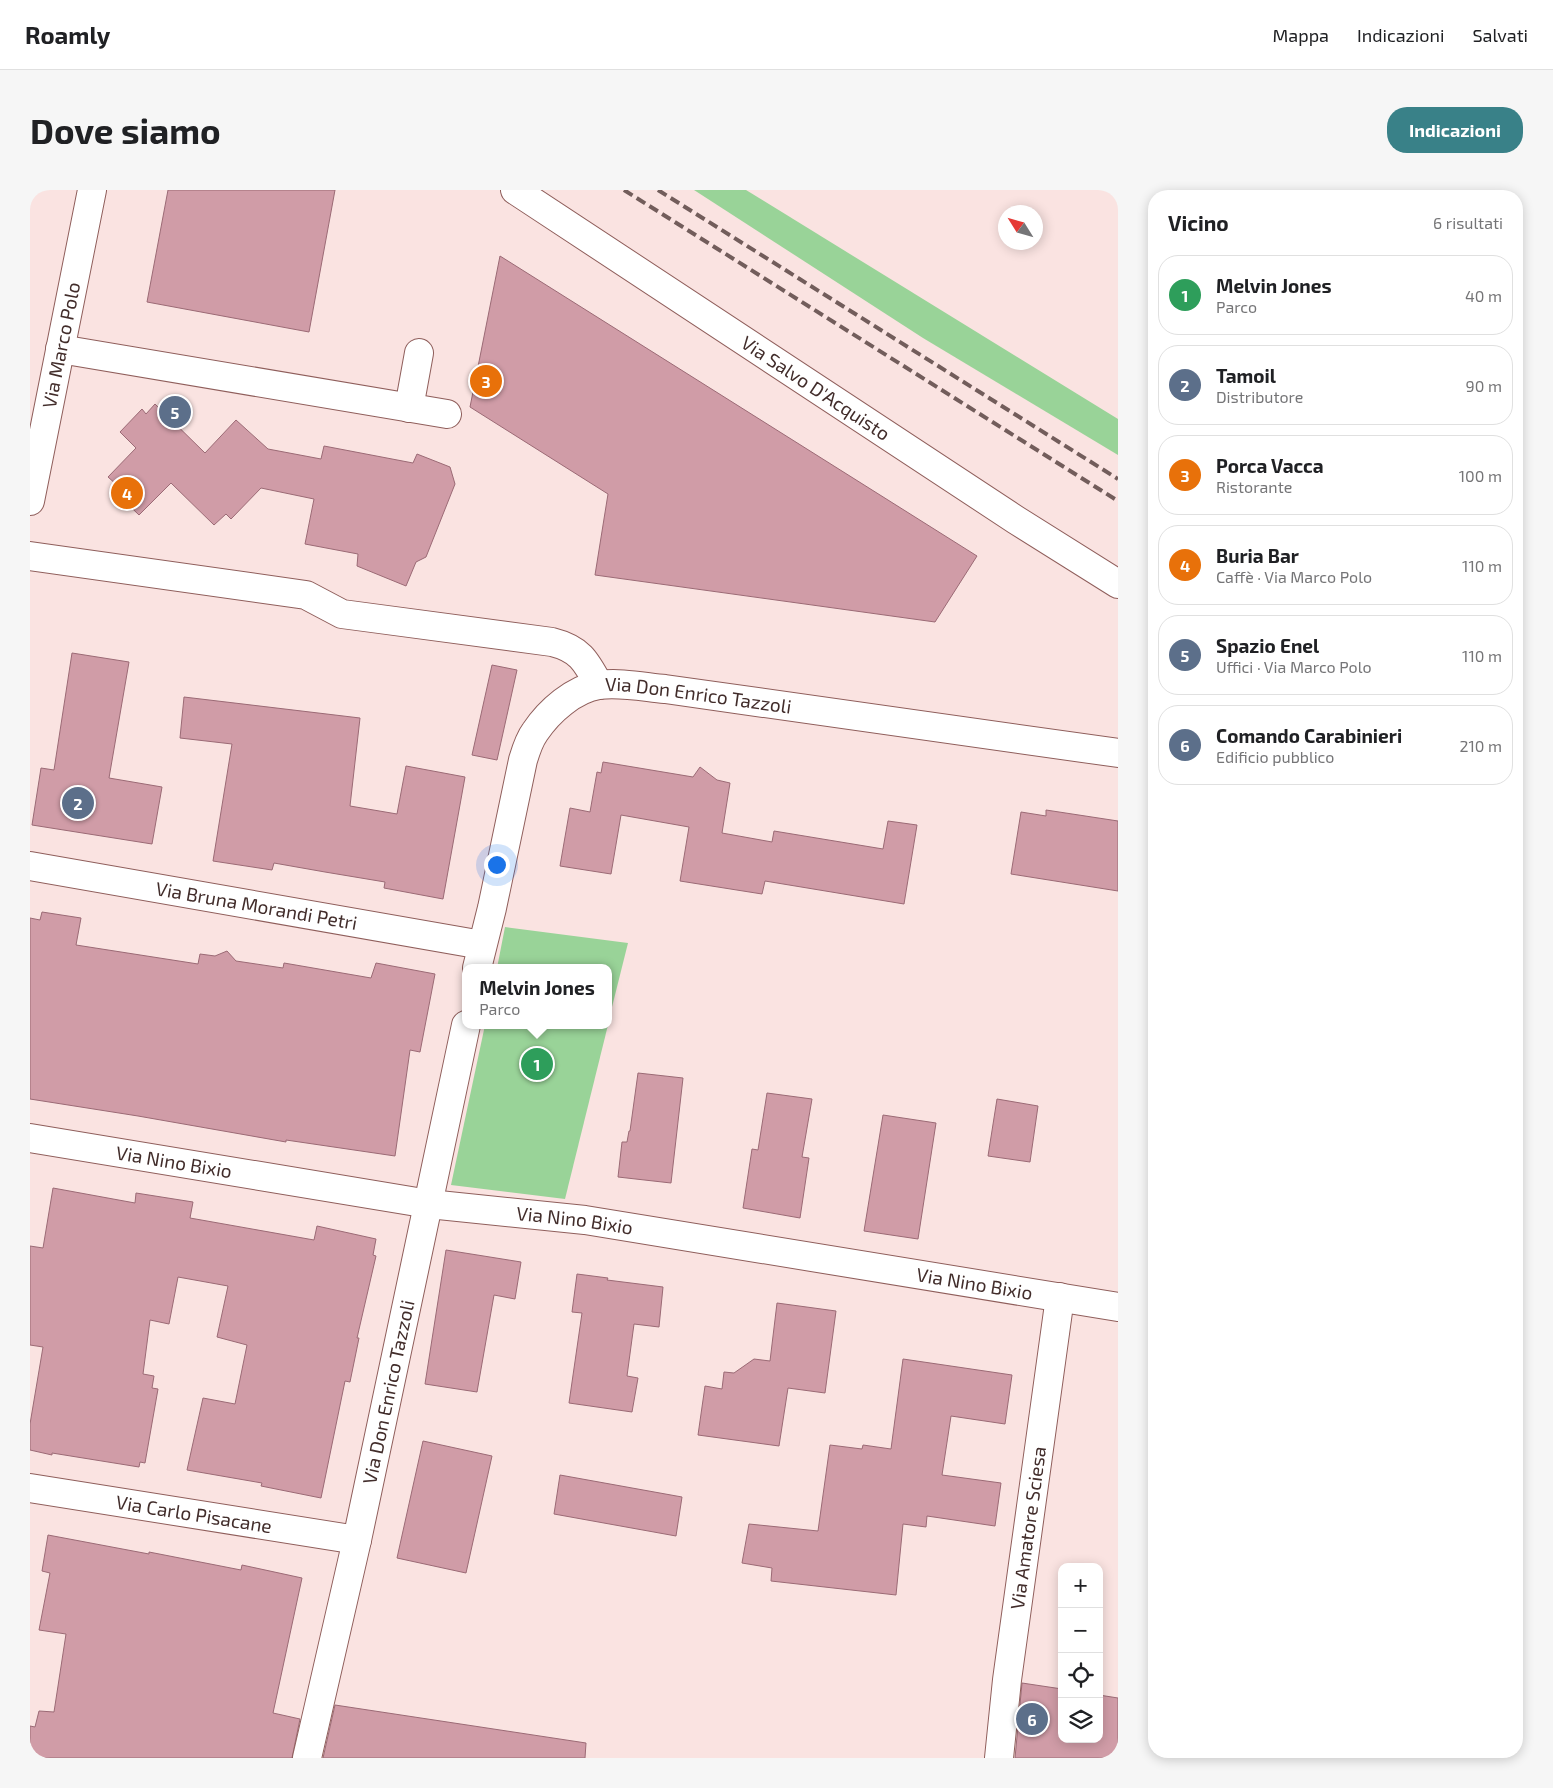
<!DOCTYPE html>
<html lang="it">
<head>
<meta charset="utf-8">
<style>
	:root { --surface:#fff; --page:#f6f6f6; --text:#202124; --muted:#757577; --line:#e0e0e0; --accent:#398188 }
	body { margin:0; font-family:"Exo 2",sans-serif; background:var(--page); color:var(--text) }
	.controls { position:absolute; right:15px; bottom:15px; display:grid; overflow:hidden; border-radius:10px; box-shadow:0 2px 12px #0003 }
	.controls button { width:45px; height:45px; display:grid; place-items:center; padding:0; border:0; border-bottom:1px solid var(--line); background:var(--surface); color:var(--text); font:25px sans-serif }
	.compass { position:absolute; left:968px; top:15px; width:45px; height:45px; border-radius:50%; background:var(--surface); box-shadow:0 2px 12px #0003; rotate:307deg }
	.you { position:absolute; left:466px; top:674px; width:18px; height:18px; margin:-12px; border:4px solid #fff; border-radius:50%; background:#1a73e8; box-shadow:0 0 0 8px #1a73e833 }
	.badge { display:grid; place-items:center; width:32px; height:32px; border-radius:50%; background:var(--accent); color:#fff; font-size:16px; font-weight:700 }
	.pin { position:absolute; translate:-50% -50%; border:2px solid #fff; box-shadow:0 1px 5px #0006 }
	.popup { position:absolute; left:432px; top:774px; width:150px; height:65px; box-sizing:border-box; display:grid; place-content:center; border-radius:10px; background:var(--surface); filter:drop-shadow(0 1px 4px #0005); font-size:16px; white-space:nowrap; color:var(--muted) }
	.popup b { font-size:19px; color:var(--text) }
	.popup::after { content:''; position:absolute; left:50%; top:100%; margin-left:-10px; border:10px solid transparent; border-top-color:var(--surface) }
	.list { margin:0; padding:0; list-style:none }
	h2 { display:flex; justify-content:space-between; align-items:center; height:65px; margin:0; padding:0 20px; font-size:21px }
	h2 small { font-size:16px; font-weight:400; color:var(--muted) }
	.list li { display:grid; grid-template-columns:32px 1fr auto; gap:15px; align-items:center; box-sizing:border-box; height:80px; margin:0 10px 10px; padding:0 10px; border:1px solid var(--line); border-radius:20px }
	.list b { display:block; font-size:19px; white-space:nowrap }
	.list p { margin:0; font-size:16px; white-space:nowrap; color:var(--muted) }
	.list em { font-size:16px; font-style:normal; color:var(--muted) }
	.icon { flex:none; width:28px; height:28px; fill:none; stroke:currentColor; stroke-width:2; stroke-linecap:round; stroke-linejoin:round }
	.map { position:relative; flex:none; width:1088px; height:1568px; overflow:hidden; border-radius:20px }
	header { display:flex; align-items:center; gap:30px; box-sizing:border-box; height:70px; padding:0 25px; background:var(--surface); border-bottom:1px solid var(--line) }
	header strong { font-size:24px }
	nav { display:flex; gap:28px; margin-inline-start:auto; font-size:18px }
	.intro { display:flex; align-items:center; justify-content:space-between; box-sizing:border-box; height:120px; padding:0 30px }
	h1 { margin:0; font-size:35px }
	.button { padding:12px 22px; border-radius:20px; background:var(--accent); color:#fff; font-size:18px; font-weight:700 }
	main { display:flex; gap:30px; padding:0 30px }
	aside { flex:1; background:var(--surface); border-radius:20px; box-shadow:0 2px 12px #0003 }
	.map>svg:first-child { display:block }
	.green { fill:#99d398 }
	.building { fill:#d09ca7; stroke:#9b6a75 }
	.lines { fill:none; stroke-linecap:round; stroke-linejoin:round }
	.minor-casing { stroke:#8f5e5b; stroke-width:30 }
	.minor { stroke:#fff; stroke-width:28 }
	.rail { stroke:#725d5b; stroke-width:4; stroke-dasharray:10 5; stroke-linecap:butt }
	.labels { text-anchor:middle; stroke-width:4; stroke-linejoin:round; paint-order:stroke }
	.street-label { font-size:19px; fill:#422d2b; stroke:#f6f6f6 }
</style>
</head>
<body>
<header>
<strong>Roamly</strong>
<nav><a>Mappa</a><a>Indicazioni</a><a>Salvati</a></nav>
</header>
<div class="intro"><h1>Dove siamo</h1><a class="button">Indicazioni</a></div>
<main>
<div class="map">
<svg width="1088" height="1568" viewBox="0 0 1088 1568">
	<rect width="100%" height="100%" fill="#fae3e1"/>
	<!-- green -->
	<g class="green">
		<path d="M 664,0 L 716,0 L 1088,229 L 1088,265 L 893,148 Z"/>
		<path d="M 475,737 L 598,753 L 578,833 L 578,778 L 467,778 Z"/>
		<path d="M 455,835 L 578,835 L 535,1009 L 421,995 Z"/>
	</g>
	<!-- building -->
	<g class="building">
		<path d="M 138,0 L 305,0 L 279,142 L 117,112 Z"/>
		<path d="M 470,66 L 947,366 L 905,432 L 565,385 L 578,304 L 440,217 Z"/>
		<path d="M 125,214 L 175,263 L 206,230 L 238,259 L 291,269 L 294,256 L 383,273 L 387,264 L 420,277 L 425,294 L 396,367 L 386,372 L 376,396 L 327,376 L 328,364 L 275,354 L 284,309 L 231,298 L 201,329 L 196,324 L 184,335 L 141,293 L 109,325 L 83,300 L 87,295 L 78,287 L 106,258 L 90,242 L 112,219 L 116,224 Z"/>
		<path d="M 42,463 L 99,472 L 79,588 L 132,597 L 122,654 L 2,635 L 11,578 L 24,580 Z"/>
		<path d="M 462,475 L 487,480 L 467,570 L 442,565 Z"/>
		<path d="M 154,507 L 330,528 L 320,616 L 367,624 L 376,576 L 435,587 L 413,709 L 354,698 L 355,692 L 295,682 L 244,673 L 242,680 L 183,671 L 202,554 L 150,548 Z"/>
		<path d="M 573,572 L 663,587 L 670,577 L 687,590 L 700,593 L 692,643 L 742,652 L 744,641 L 853,659 L 858,631 L 887,635 L 874,714 L 735,691 L 732,704 L 650,691 L 659,637 L 591,625 L 581,684 L 530,676 L 540,618 L 560,622 L 567,582 L 571,583 Z"/>
		<path d="M 1016,620 L 1088,631 L 1088,701 L 981,684 L 991,622 L 1016,626 Z"/>
		<path d="M 12,722 L 51,728 L 46,755 L 168,774 L 170,764 L 185,766 L 197,761 L 206,771 L 253,778 L 254,773 L 341,788 L 346,773 L 405,784 L 390,862 L 380,860 L 365,966 L 256,950 L 256,952 L 108,926 L 0,909 L 0,728 L 10,730 Z"/>
		<path d="M 608,883 L 653,888 L 641,993 L 588,987 L 592,952 L 597,952 L 599,941 L 600,941 Z"/>
		<path d="M 737,903 L 782,909 L 772,967 L 779,968 L 770,1028 L 713,1018 L 722,959 L 728,960 Z"/>
		<path d="M 967,909 L 1008,916 L 1000,972 L 958,966 Z"/>
		<path d="M 853,925 L 906,933 L 888,1049 L 834,1041 Z"/>
		<path d="M 23,998 L 105,1013 L 106,1003 L 163,1012 L 160,1028 L 284,1050 L 287,1036 L 346,1049 L 343,1065 L 346,1066 L 327,1148 L 329,1148 L 320,1192 L 315,1191 L 291,1308 L 231,1296 L 232,1293 L 157,1280 L 173,1208 L 205,1214 L 217,1155 L 187,1147 L 198,1096 L 148,1087 L 139,1134 L 120,1130 L 113,1184 L 124,1186 L 122,1198 L 128,1199 L 115,1273 L 110,1272 L 109,1277 L 22,1263 L 22,1265 L 0,1260 L 0,1234 L 13,1157 L 0,1155 L 0,1056 L 13,1058 Z"/>
		<path d="M 416,1060 L 491,1072 L 485,1109 L 464,1105 L 447,1202 L 395,1194 Z"/>
		<path d="M 547,1084 L 578,1088 L 577,1090 L 633,1097 L 629,1137 L 604,1134 L 597,1186 L 608,1188 L 602,1222 L 539,1213 L 552,1123 L 542,1122 Z"/>
		<path d="M 747,1113 L 806,1121 L 795,1203 L 758,1198 L 749,1256 L 668,1245 L 675,1196 L 692,1199 L 694,1182 L 704,1183 L 724,1169 L 740,1171 Z"/>
		<path d="M 873,1169 L 982,1185 L 975,1234 L 921,1226 L 912,1285 L 971,1293 L 965,1336 L 897,1326 L 896,1337 L 873,1334 L 866,1405 L 741,1391 L 742,1378 L 712,1373 L 719,1334 L 788,1341 L 800,1255 L 832,1259 L 833,1255 L 861,1259 Z"/>
		<path d="M 393,1251 L 462,1266 L 436,1383 L 367,1368 Z"/>
		<path d="M 530,1285 L 652,1307 L 646,1346 L 524,1324 Z"/>
		<path d="M 18,1345 L 119,1364 L 119,1362 L 211,1380 L 212,1375 L 272,1388 L 243,1523 L 270,1529 L 262,1568 L 0,1568 L 0,1536 L 5,1537 L 9,1521 L 24,1522 L 36,1444 L 9,1440 L 20,1383 L 12,1381 Z"/>
		<path d="M 992,1493 L 1032,1499 L 1032,1549 L 1069,1549 L 1069,1505 L 1088,1508 L 1088,1568 L 985,1568 Z"/>
		<path d="M 305,1515 L 556,1553 L 555,1568 L 293,1568 Z"/>
	</g>
	<g class="lines">
		<!-- minor casing -->
		<g class="minor-casing">
			<g id="minor">
				<path id="s1" d="M 485,0 L 986,330 L 1088,394"/>
				<path d="M 30,159 L 417,224"/>
				<path d="M 379,218 L 389,163"/>
				<path id="s2" d="M 0,311 L 62,0"/>
				<path d="M 0,366 L 276,405 L 312,424 L 522,452 C 550,459 556,471 569,495"/>
				<path id="s3" d="M 0,676 L 452,755"/>
				<path id="s4" d="M 447,778 L 462,718 L 493,570 C 496,560 499,550 505,542 C 519,521 544,499 569,495 C 590,492 614,497 635,499 L 1088,563"/>
				<path id="s5" d="M 0,948 L 399,1014 L 555,1030 L 1088,1117"/>
				<path id="s6" d="M 0,1298 L 327,1350"/>
				<path id="s7" d="M 277,1568 L 327,1350 L 436,835"/>
				<path id="s8" d="M 969,1568 L 977,1490 L 1030,1107"/>
			</g>
		</g>
		<!-- minor -->
		<use href="#minor" class="minor"/>
		<!-- rail -->
		<g class="rail">
			<path d="M 594,0 L 1088,311"/>
			<path d="M 628,0 L 1088,289"/>
		</g>
	</g>
	<g class="labels">
		<!-- street labels -->
		<g class="street-label">
			<text dy="7" stroke="none"><textPath href="#s2" startOffset="159">Via Marco Polo</textPath></text>
			<text dy="7" stroke="none"><textPath href="#s1" startOffset="360">Via Salvo D'Acquisto</textPath></text>
			<text dy="7" stroke="none"><textPath href="#s4" startOffset="425">Via Don Enrico Tazzoli</textPath></text>
			<text dy="7" stroke="none"><textPath href="#s3" startOffset="230">Via Bruna Morandi Petri</textPath></text>
			<text dy="7" stroke="none"><textPath href="#s5" startOffset="146">Via Nino Bixio</textPath></text>
			<text dy="7" stroke="none"><textPath href="#s5" startOffset="551">Via Nino Bixio</textPath></text>
			<text dy="7" stroke="none"><textPath href="#s5" startOffset="956">Via Nino Bixio</textPath></text>
			<text dy="7" stroke="none"><textPath href="#s7" startOffset="375">Via Don Enrico Tazzoli</textPath></text>
			<text dy="7" stroke="none"><textPath href="#s6" startOffset="166">Via Carlo Pisacane</textPath></text>
			<text dy="7" stroke="none"><textPath href="#s8" startOffset="232">Via Amatore Sciesa</textPath></text>
		</g>
	</g>
</svg>
<div class="controls">
<button>+</button>
<button>−</button>
<button><svg class="icon" aria-label="locate" viewBox="0 0 24 24"><circle cx="12" cy="12" r="6"/><path d="M12 2v4M12 18v4M2 12h4M18 12h4"/></svg></button>
<button><svg class="icon" aria-label="layers" viewBox="0 0 24 24"><path d="M12 4l9 5-9 5-9-5zM3 14l9 5 9-5"/></svg></button>
</div>
<svg class="compass" viewBox="-18 -18 36 36"><path d="M0-13l5 13h-10z" fill="#e53935"/><path d="M0 13l5-13h-10z" fill="#757577"/></svg>
<div class="you"></div>
<div class="pin badge" style="left:507px;top:874px;background:#2e9e5b">1</div>
<div class="popup"><b>Melvin Jones</b>Parco</div>
<div class="pin badge" style="left:48px;top:613px;background:#5c6f8a">2</div>
<div class="pin badge" style="left:456px;top:191px;background:#e8710a">3</div>
<div class="pin badge" style="left:97px;top:303px;background:#e8710a">4</div>
<div class="pin badge" style="left:145px;top:222px;background:#5c6f8a">5</div>
<div class="pin badge" style="left:1002px;top:1529px;background:#5c6f8a">6</div>
</div>
<aside>
<h2>Vicino<small>6 risultati</small></h2>
<ul class="list">
<li><span class="badge" style="background:#2e9e5b">1</span><div><b>Melvin Jones</b><p>Parco</p></div><em>40 m</em></li>
<li><span class="badge" style="background:#5c6f8a">2</span><div><b>Tamoil</b><p>Distributore</p></div><em>90 m</em></li>
<li><span class="badge" style="background:#e8710a">3</span><div><b>Porca Vacca</b><p>Ristorante</p></div><em>100 m</em></li>
<li><span class="badge" style="background:#e8710a">4</span><div><b>Buria Bar</b><p>Caffè · Via Marco Polo</p></div><em>110 m</em></li>
<li><span class="badge" style="background:#5c6f8a">5</span><div><b>Spazio Enel</b><p>Uffici · Via Marco Polo</p></div><em>110 m</em></li>
<li><span class="badge" style="background:#5c6f8a">6</span><div><b>Comando Carabinieri</b><p>Edificio pubblico</p></div><em>210 m</em></li>
</ul>
</aside>
</main>
</body>
</html>
